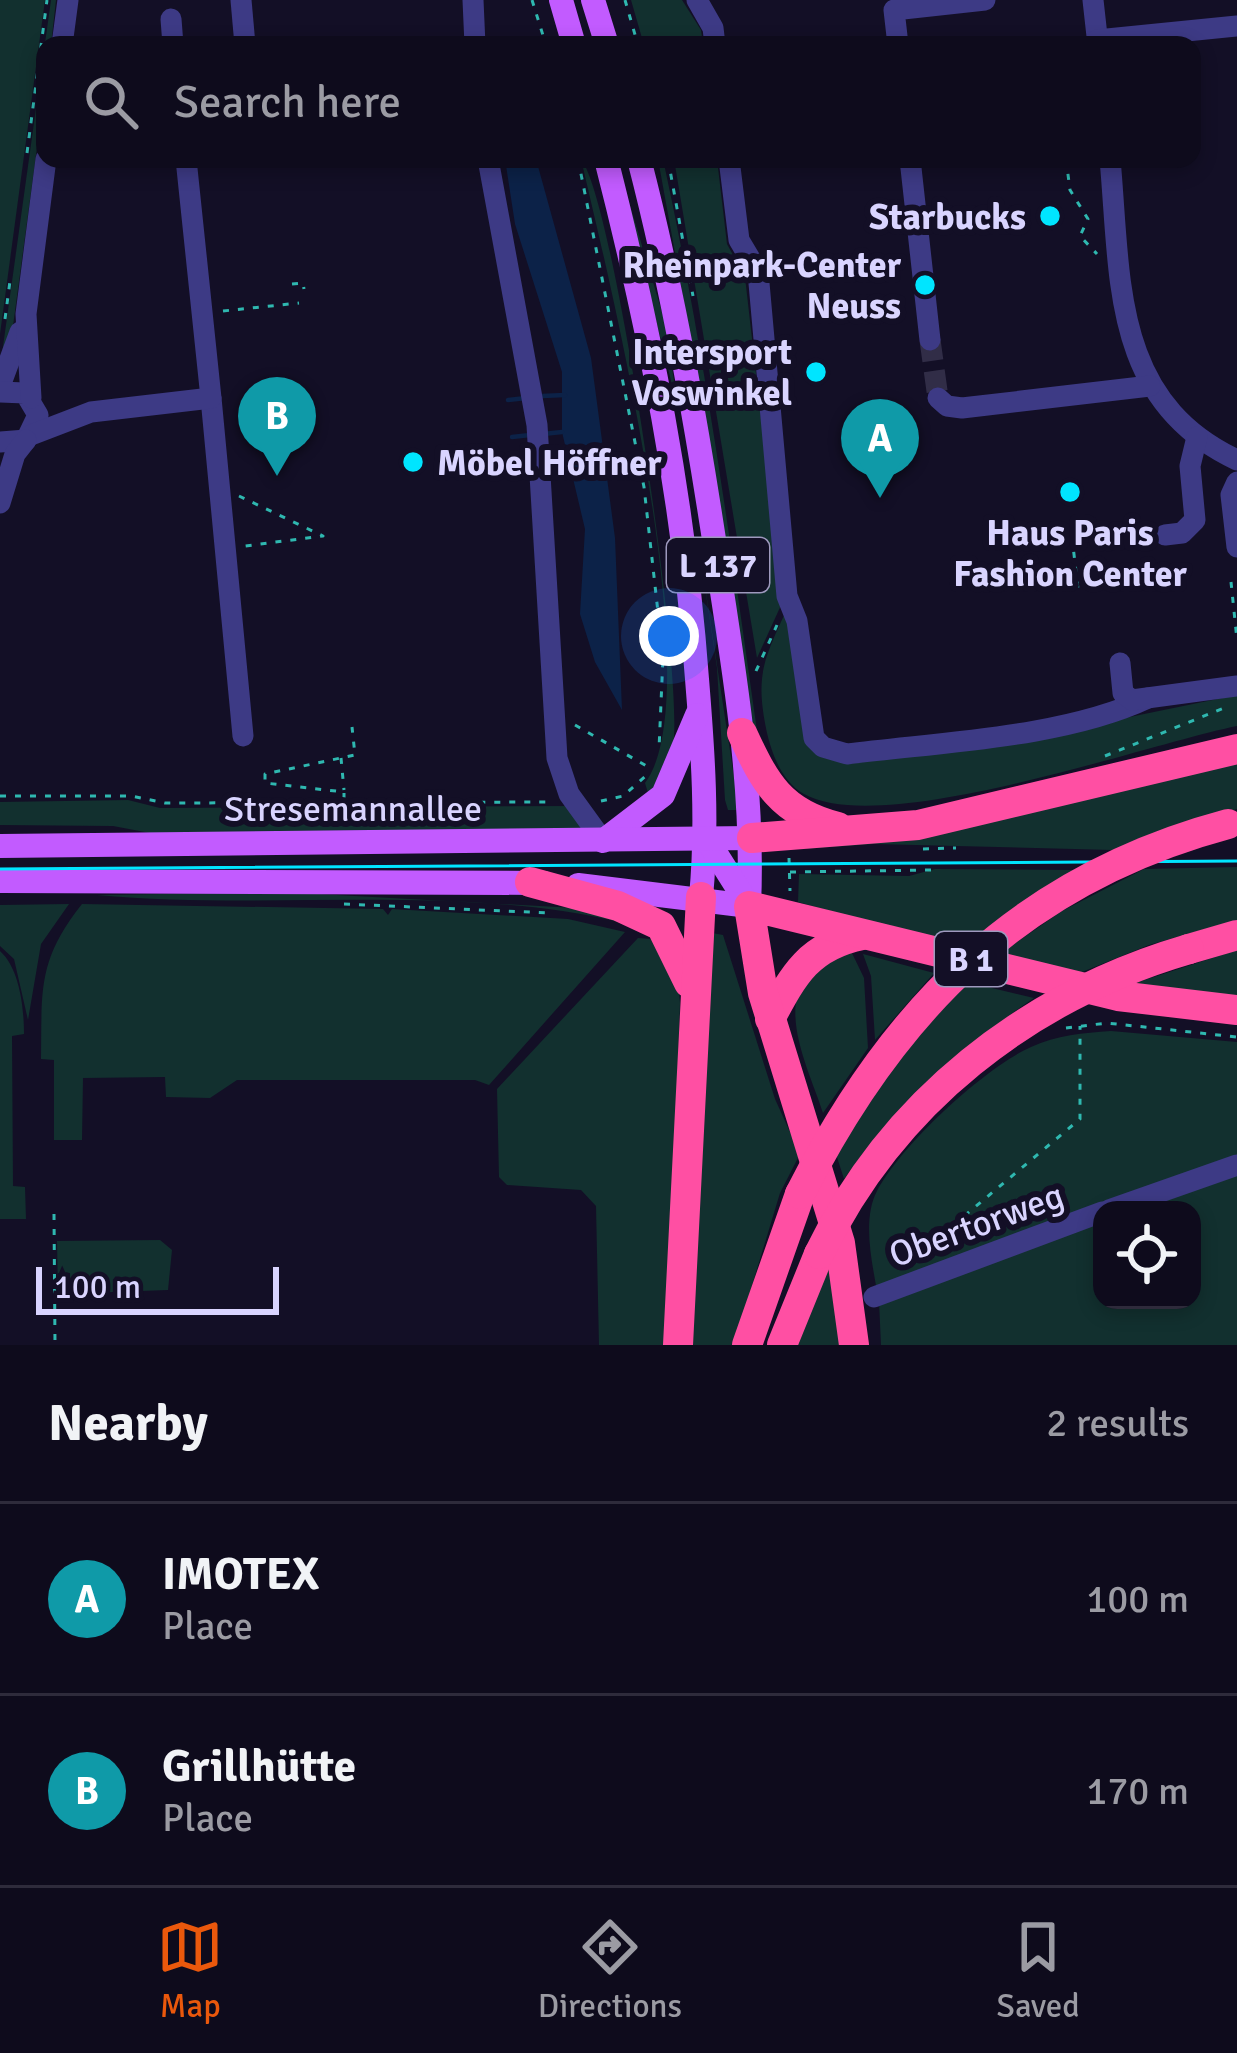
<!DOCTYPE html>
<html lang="en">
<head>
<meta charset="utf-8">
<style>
	:root { --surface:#0e0b1c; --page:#1c1929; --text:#f1f3f6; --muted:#9b9ba3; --line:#2e2b3b; --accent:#ea580c }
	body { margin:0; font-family:Signika,sans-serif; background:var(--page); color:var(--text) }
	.controls { position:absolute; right:36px; bottom:36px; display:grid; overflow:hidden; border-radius:24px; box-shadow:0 6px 18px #0003 }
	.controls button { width:108px; height:108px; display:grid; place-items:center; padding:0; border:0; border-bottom:3px solid var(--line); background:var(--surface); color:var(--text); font:60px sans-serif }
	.scale { position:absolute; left:36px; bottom:30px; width:243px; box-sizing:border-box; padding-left:12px; border:6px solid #d9d4ff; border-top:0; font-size:33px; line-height:42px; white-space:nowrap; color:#d9d4ff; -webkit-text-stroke:9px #130f26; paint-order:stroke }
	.you { position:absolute; left:669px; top:636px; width:42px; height:42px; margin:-30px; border:9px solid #fff; border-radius:50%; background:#1a73e8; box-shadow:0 0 0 18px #1a73e833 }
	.badge { display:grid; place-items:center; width:78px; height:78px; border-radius:50%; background:var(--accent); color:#fff; font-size:39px; font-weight:700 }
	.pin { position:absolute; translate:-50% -99px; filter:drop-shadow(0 3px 6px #0008) }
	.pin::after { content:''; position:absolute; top:63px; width:42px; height:36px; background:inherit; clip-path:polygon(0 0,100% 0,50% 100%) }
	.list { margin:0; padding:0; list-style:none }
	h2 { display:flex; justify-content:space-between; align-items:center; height:156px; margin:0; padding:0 48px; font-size:51px }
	h2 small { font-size:39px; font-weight:400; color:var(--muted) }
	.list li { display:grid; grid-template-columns:78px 1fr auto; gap:36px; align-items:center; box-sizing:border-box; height:192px; padding:0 48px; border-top:3px solid var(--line) }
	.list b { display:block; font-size:45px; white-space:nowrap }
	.list p { margin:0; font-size:39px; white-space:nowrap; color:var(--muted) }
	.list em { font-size:39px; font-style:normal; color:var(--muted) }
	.icon { flex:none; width:66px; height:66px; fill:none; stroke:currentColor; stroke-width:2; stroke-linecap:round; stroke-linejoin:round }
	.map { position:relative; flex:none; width:1237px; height:1345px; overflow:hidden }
	.search { position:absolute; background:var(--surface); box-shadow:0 6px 18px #0003; left:36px; right:36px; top:36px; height:132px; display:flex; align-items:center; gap:30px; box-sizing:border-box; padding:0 42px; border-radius:24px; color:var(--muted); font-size:45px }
	.sheet { height:540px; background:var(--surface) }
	nav { display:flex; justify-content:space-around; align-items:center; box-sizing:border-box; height:168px; border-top:3px solid var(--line); background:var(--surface); font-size:33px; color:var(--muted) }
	nav a { display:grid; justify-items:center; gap:6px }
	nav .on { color:var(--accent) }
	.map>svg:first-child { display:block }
	.green { fill:#12302f }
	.water { fill:#0c2248 }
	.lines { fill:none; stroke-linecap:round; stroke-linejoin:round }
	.stream { stroke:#0c2248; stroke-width:4.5 }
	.minor-tunnel { stroke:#312d47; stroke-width:21; stroke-dasharray:21 10; stroke-linecap:butt }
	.path { stroke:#2fb8b0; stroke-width:3; stroke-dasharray:6 9; stroke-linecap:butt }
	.minor { stroke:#3d3a85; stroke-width:21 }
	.major { stroke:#c25bff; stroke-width:24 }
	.highway { stroke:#ff4fa3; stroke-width:30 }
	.tram { stroke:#00e5ff; stroke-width:3 }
	.highway-bridge { stroke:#ff4fa3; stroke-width:30 }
	.poi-dot { fill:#00e5ff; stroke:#130f26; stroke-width:4.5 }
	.labels { text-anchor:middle; stroke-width:12; stroke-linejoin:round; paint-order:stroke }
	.shield { fill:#130f26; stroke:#9e99be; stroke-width:3 }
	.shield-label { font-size:33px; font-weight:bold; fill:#d9d4ff }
	.poi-label { font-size:36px; font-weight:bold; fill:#d9d4ff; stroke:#130f26; text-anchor:end }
	.street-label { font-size:36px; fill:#d9d4ff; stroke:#130f26 }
</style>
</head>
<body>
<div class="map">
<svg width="1237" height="1345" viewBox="0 0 1237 1345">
	<rect width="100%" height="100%" fill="#130f26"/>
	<!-- green -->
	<g class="green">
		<path d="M 0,0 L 45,0 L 0,334 Z"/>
		<path d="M 51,0 L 56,0 L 51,45 L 45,45 L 45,88 L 13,326 L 1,361 Z"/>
		<path d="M 631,0 L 682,0 L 701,30 L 703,45 L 644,45 Z"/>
		<path d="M 581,159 C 615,201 685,679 673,746 C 670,767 662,779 648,793 L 645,783 C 712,693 608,275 581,159 Z"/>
		<path d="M 616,159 L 665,322 L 739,810 L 728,810 L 725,800 L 717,668 L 679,413 Z"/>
		<path d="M 658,159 L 663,159 C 704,347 730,540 757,731 L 753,740 L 707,429 Z"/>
		<path d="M 674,159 L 717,159 L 727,244 L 745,277 L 782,603 L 757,658 Z"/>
		<path d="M 786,611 L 817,750 L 1003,743 L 1237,695 L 1237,726 C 1144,745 883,838 804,794 C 783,783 772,755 767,733 C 755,677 763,661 786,611 Z"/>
		<path d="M 1237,759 L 1237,809 L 1113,850 L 874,844 L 803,849 Z"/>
		<path d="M 128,800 L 160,808 L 574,806 L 593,828 L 150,833 L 113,826 L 0,825 L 0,802 Z"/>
		<path d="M 1237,867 L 1237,920 L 1149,945 L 1072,976 L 997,956 L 1062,911 L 1144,869 Z"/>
		<path d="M 935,869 L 1074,870 L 961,947 L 798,902 L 799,874 L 909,876 Z"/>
		<path d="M 282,892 L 576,908 L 601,911 L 619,922 C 454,883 266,911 97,895 Z"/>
		<path d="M 69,904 L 41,944 L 28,1020 L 14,959 L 0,946 L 0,905 Z"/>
		<path d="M 82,904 L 383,909 L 388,915 L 392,909 L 568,919 L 625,932 L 489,1085 L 475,1080 L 237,1080 L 210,1098 L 166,1097 L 165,1077 L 83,1078 L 82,1140 L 54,1140 L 54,1060 L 41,1059 C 42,990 37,961 82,904 Z"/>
		<path d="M 707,932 L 723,935 L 775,1099 L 800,1154 L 780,1193 L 734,1345 L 688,1345 Z"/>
		<path d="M 638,938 L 651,939 L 677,973 L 680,1003 L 668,1345 L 599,1345 L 596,1206 L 581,1190 L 507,1185 L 499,1177 L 497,1089 Z"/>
		<path d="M 1237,950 L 1237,997 L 1123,987 Z"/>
		<path d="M 0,951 C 20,969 24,1009 24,1034 L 12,1036 L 13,1186 L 25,1187 L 26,1219 L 0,1219 Z"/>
		<path d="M 851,951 L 864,978 L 868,1048 L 823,1113 C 811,1074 777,1011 808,974 C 817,964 838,958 851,951 Z"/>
		<path d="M 863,954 L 934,973 L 875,1040 L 871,976 Z"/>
		<path d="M 967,982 L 1034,998 C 959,1049 897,1105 844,1179 L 836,1154 L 900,1057 Z"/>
		<path d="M 1111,1031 L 1237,1042 L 1237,1159 L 877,1291 C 872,1262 862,1219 877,1191 C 901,1145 984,1068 1031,1047 C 1057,1035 1083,1033 1111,1031 Z"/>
		<path d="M 1237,1170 L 1237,1345 L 881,1345 L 879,1301 L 1102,1217 L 1102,1300 L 1192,1300 L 1192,1210 L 1121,1210 Z"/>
		<path d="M 160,1240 L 172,1250 L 168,1290 L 58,1294 L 57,1241 Z"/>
		<path d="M 832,1261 L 844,1345 L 792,1345 Z"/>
	</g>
	<!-- water -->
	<path class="water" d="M 505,159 L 536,159 L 591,358 L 615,538 L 622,710 L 595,662 L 580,614 L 585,529 L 562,432 L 562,372 L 515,224 Z"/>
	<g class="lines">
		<!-- stream -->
		<g class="stream">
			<path d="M 542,396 L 565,395"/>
			<path d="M 508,400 L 526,398"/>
			<path d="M 543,434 L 562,432"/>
			<path d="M 512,437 L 530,435"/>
		</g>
		<!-- minor-tunnel -->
		<path class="minor-tunnel" d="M 930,340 L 938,398"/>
		<!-- path -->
		<g class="path">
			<path d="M 532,0 L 546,45"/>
			<path d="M 625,0 L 638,45"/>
			<path d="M 27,153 L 47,0"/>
			<path d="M 578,159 L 644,487 L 663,657 L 659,749"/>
			<path d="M 668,159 L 693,296"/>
			<path d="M 1066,159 L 1070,190 L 1088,219 L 1080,236 L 1097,254"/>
			<path d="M 292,284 L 303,283 L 304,289"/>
			<path d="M 223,311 L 299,303"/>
			<path d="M 5,319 L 10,281"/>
			<path d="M 239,496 L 323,536 L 245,546"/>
			<path d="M 1072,537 L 1078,589"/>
			<path d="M 1231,582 L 1237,640"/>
			<path d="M 756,671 L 777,625"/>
			<path d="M 575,725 L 650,768"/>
			<path d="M 1105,756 L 1224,708"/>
			<path d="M 341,758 L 344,790"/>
			<path d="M 0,796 L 131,796 L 165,803 L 549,802"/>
			<path d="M 344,799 L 344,792 L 265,783 L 265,774 L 355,755 L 352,727"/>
			<path d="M 601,801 L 623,796 L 648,774"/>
			<path d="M 923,849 L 956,848"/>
			<path d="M 789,858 L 790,891"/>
			<path d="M 790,872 L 932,870"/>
			<path d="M 344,904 L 550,913"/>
			<path d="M 1066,1028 L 1107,1023 L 1237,1037"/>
			<path d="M 54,1214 L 55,1345"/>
			<path d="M 907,1264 L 1080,1119 L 1080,1026"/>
		</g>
		<!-- minor -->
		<g class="minor">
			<path d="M 241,0 L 245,45"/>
			<path d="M 473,0 L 475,45"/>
			<path d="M 697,0 L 713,28 L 715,45"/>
			<path d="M 1093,0 L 1098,45"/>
			<path d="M 171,19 L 173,45"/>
			<path d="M 1097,40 L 1237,26"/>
			<path d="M 62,45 L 68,0"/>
			<path d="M 898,45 L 894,10 L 985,0"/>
			<path d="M 488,159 L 537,425 L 557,758 L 569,794 L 603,841"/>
			<path d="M 729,159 L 739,240 L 758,272 L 787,596 L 797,621 L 814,738 L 823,747 L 847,754 C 940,742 1063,738 1148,698"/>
			<path d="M 910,159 L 930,340"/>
			<path d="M 1110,159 C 1121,279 1111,401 1237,460"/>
			<path d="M 0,386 L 20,332"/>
			<path d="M 0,392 L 25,393 L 38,415 L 26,440 L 0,442"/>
			<path d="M 31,398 L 26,314 L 46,159"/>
			<path d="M 211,398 L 243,736"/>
			<path d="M 938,398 L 947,406 L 962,408 L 1150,386"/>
			<path d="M 31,435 L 91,412 L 211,398 L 186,159"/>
			<path d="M 1237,482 L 1231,495 L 1237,547"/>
			<path d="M 0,503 L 15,454 L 26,440"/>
			<path d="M 1165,535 L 1182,533 L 1195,520 L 1190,466 L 1197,437"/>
			<path d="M 1120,663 L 1123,693 L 1132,700 L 1237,686"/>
			<path d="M 1109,1210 L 1237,1165"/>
			<path d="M 874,1297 L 1102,1212"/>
		</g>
		<!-- major -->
		<g class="major">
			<path d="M 561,0 L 574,45"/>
			<path d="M 593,0 L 607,45"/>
			<path d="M 606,159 C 650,331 684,501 697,679 C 703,752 708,824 701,897"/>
			<path d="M 639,159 C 675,298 699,438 720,579 C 737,688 754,796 749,906"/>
			<path d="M 706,838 L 749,906"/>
			<path d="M 603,841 L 663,795 L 697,715"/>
			<path d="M 0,846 L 752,838"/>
			<path d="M 0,881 L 544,883"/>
			<path d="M 578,885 L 749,906"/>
		</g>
		<!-- highway -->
		<g class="highway">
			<path d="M 742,733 C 765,783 781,813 838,827"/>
			<path d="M 752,838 L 918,825 L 1237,749"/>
			<path d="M 530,882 L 618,906 L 661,926 L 689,983"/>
			<path d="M 1189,949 L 1237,935"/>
			<path d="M 770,1019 C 794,974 809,946 862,935"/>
			<path d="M 678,1345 L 701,897"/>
			<path d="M 747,1345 L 800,1194"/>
			<path d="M 782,1345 L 819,1254"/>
			<path d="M 854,1345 L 840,1243 L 763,993 L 749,906 L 1118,996 L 1237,1010"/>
		</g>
		<!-- tram -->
		<path class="tram" d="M 0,869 L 1237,861"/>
		<!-- highway-bridge -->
		<g class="highway-bridge">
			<path d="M 800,1194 C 894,1008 1022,879 1228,824"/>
			<path d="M 819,1254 C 892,1102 1028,996 1189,949"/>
		</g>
	</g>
	<!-- markers -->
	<g class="poi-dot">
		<circle cx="1050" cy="216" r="12"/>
		<circle cx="925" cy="285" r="12"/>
		<circle cx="816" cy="372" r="12"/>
		<circle cx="413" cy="462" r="12"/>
		<circle cx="1070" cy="492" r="12"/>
	</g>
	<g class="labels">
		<!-- shield labels -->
		<g class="shield">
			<rect x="667" y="538" width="102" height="54" rx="9"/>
			<rect x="935" y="932" width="72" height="54" rx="9"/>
		</g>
		<g class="shield-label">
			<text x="718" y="577">L 137</text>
			<text x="971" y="971">B 1</text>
		</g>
		<!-- poi labels -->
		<g class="poi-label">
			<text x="1026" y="229">Starbucks</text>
			<text x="901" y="277">Rheinpark-Center<tspan x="901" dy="41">Neuss</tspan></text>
			<text x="792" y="364">Intersport<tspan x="792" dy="41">Voswinkel</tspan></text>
			<text x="437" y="475" text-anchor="start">Möbel Höffner</text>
			<text x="1070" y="545" text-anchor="middle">Haus Paris<tspan x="1070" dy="41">Fashion Center</tspan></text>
		</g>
		<!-- street labels -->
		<g class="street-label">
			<text x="353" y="821">Stresemannallee</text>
			<text transform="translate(976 1224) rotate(-20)" y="13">Obertorweg</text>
		</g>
	</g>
</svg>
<div class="controls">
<button><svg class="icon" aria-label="locate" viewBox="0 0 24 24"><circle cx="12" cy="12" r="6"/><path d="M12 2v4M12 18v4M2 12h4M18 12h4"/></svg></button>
</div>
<div class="scale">100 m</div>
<div class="you"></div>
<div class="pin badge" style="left:880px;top:498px;background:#0f9aa8">A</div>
<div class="pin badge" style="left:277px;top:476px;background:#0f9aa8">B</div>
<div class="search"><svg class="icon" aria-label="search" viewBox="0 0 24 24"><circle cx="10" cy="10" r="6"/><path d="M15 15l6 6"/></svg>Search here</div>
</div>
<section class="sheet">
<h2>Nearby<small>2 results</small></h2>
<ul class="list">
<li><span class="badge" style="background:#0f9aa8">A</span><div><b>IMOTEX</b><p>Place</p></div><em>100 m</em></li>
<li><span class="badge" style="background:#0f9aa8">B</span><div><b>Grillhütte</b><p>Place</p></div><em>170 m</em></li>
</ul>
</section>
<nav>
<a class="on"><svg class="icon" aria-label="map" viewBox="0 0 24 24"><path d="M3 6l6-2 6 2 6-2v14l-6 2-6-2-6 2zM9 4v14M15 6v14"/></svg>Map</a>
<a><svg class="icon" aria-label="directions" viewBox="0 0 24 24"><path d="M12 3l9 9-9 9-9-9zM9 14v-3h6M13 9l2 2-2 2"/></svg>Directions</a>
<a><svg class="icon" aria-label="saved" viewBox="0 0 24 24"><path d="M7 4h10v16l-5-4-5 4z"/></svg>Saved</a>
</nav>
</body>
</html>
